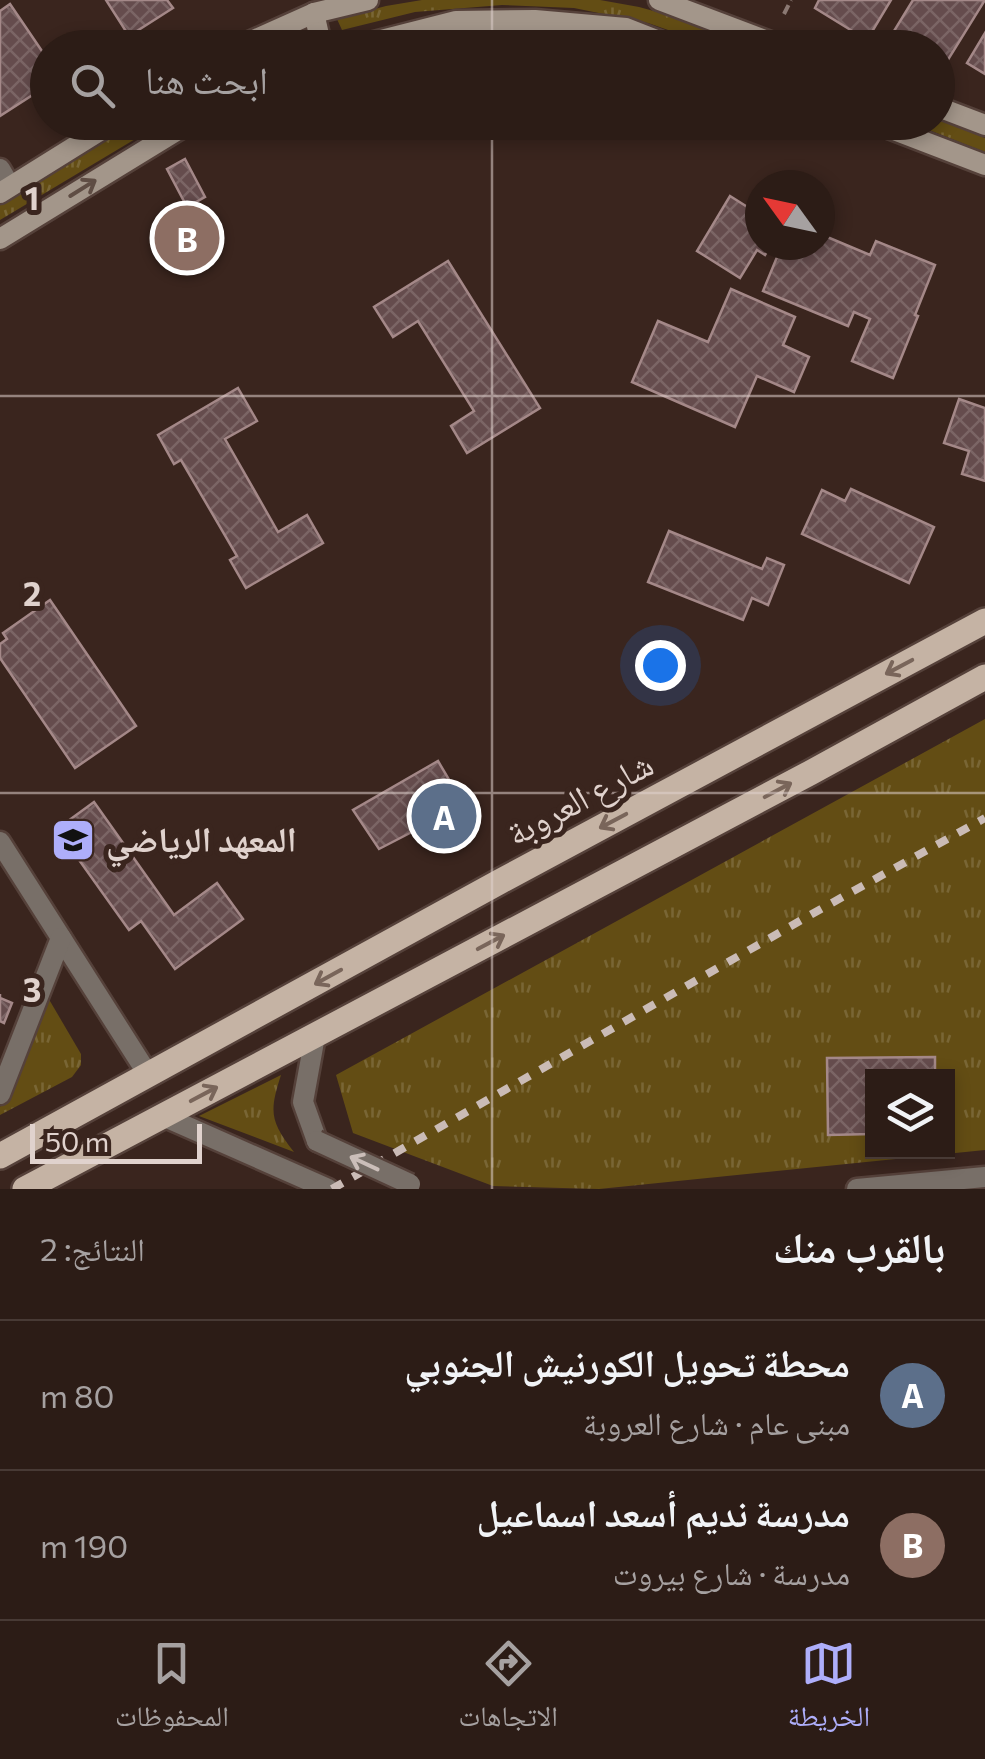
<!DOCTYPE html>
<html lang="ar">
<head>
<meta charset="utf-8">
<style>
	:root { --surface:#2c1c16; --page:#34251f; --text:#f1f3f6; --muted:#a6a1a1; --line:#483a35; --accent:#aeaefa }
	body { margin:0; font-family:Commissioner,"Noto Naskh Arabic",sans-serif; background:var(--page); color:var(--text); direction:rtl }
	.controls { position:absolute; right:30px; bottom:30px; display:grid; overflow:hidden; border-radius:0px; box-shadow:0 5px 15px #0003 }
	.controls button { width:90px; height:90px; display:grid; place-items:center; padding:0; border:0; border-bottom:2px solid var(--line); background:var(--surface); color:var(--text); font:50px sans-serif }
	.compass { position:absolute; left:745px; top:170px; width:90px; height:90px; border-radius:50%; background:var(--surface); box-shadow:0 5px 15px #0003; rotate:303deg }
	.scale { position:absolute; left:30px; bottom:25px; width:172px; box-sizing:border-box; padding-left:10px; border:5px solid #e0d2cd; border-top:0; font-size:28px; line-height:35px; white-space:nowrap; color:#e0d2cd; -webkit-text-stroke:8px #3a251e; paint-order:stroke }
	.you { position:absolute; left:660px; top:665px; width:35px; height:35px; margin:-25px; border:8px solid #fff; border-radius:50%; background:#1a73e8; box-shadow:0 0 0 15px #1a73e833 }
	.badge { display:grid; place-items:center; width:65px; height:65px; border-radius:50%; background:var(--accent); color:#fff; font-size:32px; font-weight:700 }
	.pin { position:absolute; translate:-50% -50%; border:5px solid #fff; box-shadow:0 2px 10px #0006 }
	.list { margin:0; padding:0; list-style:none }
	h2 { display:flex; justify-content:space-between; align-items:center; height:130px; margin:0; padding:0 40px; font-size:42px }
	h2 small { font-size:32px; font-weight:400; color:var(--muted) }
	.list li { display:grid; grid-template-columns:65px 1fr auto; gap:30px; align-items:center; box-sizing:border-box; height:150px; padding:0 40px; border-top:2px solid var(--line) }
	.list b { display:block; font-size:38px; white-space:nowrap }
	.list p { margin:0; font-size:32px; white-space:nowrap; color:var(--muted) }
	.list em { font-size:32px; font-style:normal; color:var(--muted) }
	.icon { flex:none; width:55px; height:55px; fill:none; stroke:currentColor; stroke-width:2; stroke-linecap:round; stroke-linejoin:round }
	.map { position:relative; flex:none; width:985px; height:1189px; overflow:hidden; direction:ltr }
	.search { position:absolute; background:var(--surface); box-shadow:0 5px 15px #0003; left:30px; right:30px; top:30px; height:110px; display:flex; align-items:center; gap:25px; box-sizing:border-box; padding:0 35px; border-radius:55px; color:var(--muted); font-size:38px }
	.sheet { height:430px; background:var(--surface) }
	nav { display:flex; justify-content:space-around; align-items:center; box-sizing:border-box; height:140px; border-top:2px solid var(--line); background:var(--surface); font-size:28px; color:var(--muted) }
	nav a { display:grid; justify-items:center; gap:5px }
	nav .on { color:var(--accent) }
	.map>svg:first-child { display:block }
	.grass { fill:url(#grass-tufts); fill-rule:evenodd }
	.building { fill:url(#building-cross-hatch); stroke:#a48888; stroke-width:2.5 }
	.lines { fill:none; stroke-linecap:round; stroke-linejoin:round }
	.minor-casing { stroke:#55413a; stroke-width:25 }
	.tertiary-casing { stroke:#55413a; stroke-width:25 }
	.secondary-casing { stroke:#55413a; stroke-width:25 }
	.primary-casing { stroke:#55413a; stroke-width:30 }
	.path { stroke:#8b7973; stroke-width:4; stroke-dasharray:10 5; stroke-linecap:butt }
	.minor { stroke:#786f68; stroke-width:20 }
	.tertiary { stroke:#786f68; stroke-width:20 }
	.secondary { stroke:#a3968a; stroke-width:20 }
	.primary { stroke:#c5b3a4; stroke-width:25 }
	.rail { stroke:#cabbb6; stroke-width:8; stroke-dasharray:12 12; stroke-linecap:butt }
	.tertiary-bridge-casing { stroke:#55413a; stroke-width:25; stroke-linecap:butt }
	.tertiary-bridge { stroke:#786f68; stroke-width:20 }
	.oneway { stroke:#5f4d44 }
	.oneway2 { stroke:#79655a }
	.oneway3 { stroke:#cbbeb9 }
	.grid { fill:none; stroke:#e0d2cd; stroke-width:2.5; stroke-opacity:0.55 }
	.labels { text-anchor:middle; stroke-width:10; stroke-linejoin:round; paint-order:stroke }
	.street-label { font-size:35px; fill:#e0d2cd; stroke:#3a251e }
	.poi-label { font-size:35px; font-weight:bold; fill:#e0d2cd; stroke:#3a251e; text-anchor:start }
	.grid-label { font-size:32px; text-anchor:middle; font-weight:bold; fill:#e0d2cd; stroke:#3a251e; stroke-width:10; stroke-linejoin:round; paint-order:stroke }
</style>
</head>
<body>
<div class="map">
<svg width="985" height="1189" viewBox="0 0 985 1189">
	<defs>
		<pattern id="grass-tufts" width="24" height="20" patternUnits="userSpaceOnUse" patternTransform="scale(2.5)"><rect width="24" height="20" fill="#634d14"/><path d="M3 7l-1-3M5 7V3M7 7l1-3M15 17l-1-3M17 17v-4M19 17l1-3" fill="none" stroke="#796635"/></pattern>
		<pattern id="building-cross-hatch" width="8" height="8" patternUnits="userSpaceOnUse" patternTransform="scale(2.5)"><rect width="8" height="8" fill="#654c4d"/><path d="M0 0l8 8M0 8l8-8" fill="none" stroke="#7b6565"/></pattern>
	</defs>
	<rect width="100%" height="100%" fill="#3a251e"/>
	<!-- grass -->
	<g class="grass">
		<path d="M 422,0 L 600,0 L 639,7 L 690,21 L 756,47 L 717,47 L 648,23 L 574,8 L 502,5 L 415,12 L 342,30 L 337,19 L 386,6 Z"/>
		<path d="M 938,119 L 985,138 L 985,152 L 911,123 L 938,122 Z"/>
		<path d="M 134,123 L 162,123 L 0,220 L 0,204 Z"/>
		<path d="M 985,719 L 985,1150 L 599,1189 L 493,1186 L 353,1133 L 336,1075 ZM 872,1076 L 948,1076 L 948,1152 L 872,1152 Z"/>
		<path d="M 47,996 L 81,1054 L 81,1065 L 72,1077 L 0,1115 L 0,1107 Z"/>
		<path d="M 281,1075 C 269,1112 270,1121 294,1152 L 199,1116 Z"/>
	</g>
	<!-- building -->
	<g class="building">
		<path d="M 106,0 L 167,0 L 173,8 L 129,36 Z"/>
		<path d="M 819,0 L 891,0 L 867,40 L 815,8 Z"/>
		<path d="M 913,0 L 985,0 L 946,63 L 938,57 L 938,48 L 921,48 L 894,31 Z"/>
		<path d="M 10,4 L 48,60 L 48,85 L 0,116 L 0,11 Z"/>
		<path d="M 985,33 L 985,74 L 967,63 Z"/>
		<path d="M 185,159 L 205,197 L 187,207 L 167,169 Z"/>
		<path d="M 730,196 L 760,215 L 760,245 L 771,245 L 765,255 L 757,250 L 740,278 L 697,251 Z"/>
		<path d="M 820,234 L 870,255 L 876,241 L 935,265 L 915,315 L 918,316 L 893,378 L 852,361 L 870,319 L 854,312 L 848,326 L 763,291 L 782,245 L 820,245 Z"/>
		<path d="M 448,261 L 540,408 L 467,453 L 451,426 L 474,411 L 418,321 L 393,337 L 374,307 Z"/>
		<path d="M 731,289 L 795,317 L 783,345 L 809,357 L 794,392 L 757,376 L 735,427 L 632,382 L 658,321 L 708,342 Z"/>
		<path d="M 238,388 L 257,421 L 225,439 L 278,532 L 307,515 L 323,543 L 246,588 L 230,560 L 237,556 L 181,460 L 174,464 L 158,435 Z"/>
		<path d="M 959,399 L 985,408 L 985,481 L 962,474 L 969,451 L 944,443 Z"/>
		<path d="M 851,489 L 934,527 L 909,583 L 802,534 L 822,490 L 845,501 Z"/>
		<path d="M 669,531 L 762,569 L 767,558 L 784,565 L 768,605 L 752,598 L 743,620 L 648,582 Z"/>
		<path d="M 50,600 L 136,726 L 75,768 L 0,658 L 0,644 L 7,639 L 3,633 Z"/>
		<path d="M 438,761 L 464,805 L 379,849 L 353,810 Z"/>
		<path d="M 94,802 L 174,915 L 217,883 L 243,919 L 175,969 L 141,921 L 129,930 L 57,829 Z"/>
		<path d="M 0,994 L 0,998 L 12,1003 L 4,1023 L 0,1021 Z"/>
		<path d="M 935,1057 L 935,1076 L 872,1076 L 872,1134 L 828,1135 L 827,1058 Z"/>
	</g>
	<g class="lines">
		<!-- minor casing -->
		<g class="minor-casing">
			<g id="minor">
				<path d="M 0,169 L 10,186"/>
				<path d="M 0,842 L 149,1076"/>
				<path d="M 0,1094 L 61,938"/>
			</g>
		</g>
		<!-- tertiary casing -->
		<g class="tertiary-casing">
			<g id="tertiary">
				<path d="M 315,1036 L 303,1102 L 317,1141"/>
				<path d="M 163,1116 L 328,1189"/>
				<path d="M 857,1189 L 985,1177"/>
			</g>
		</g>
		<!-- secondary casing -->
		<g class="secondary-casing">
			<g id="secondary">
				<path d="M 659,0 L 786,48"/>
				<path d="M 314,13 L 322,48"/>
				<path d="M 236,48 L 314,13 L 368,0"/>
				<path d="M 350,48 L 456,21 L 535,20 L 626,28 L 677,48"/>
				<path d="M 938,107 L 985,125"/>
				<path d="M 873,122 L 985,165"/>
				<path d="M 0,193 L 114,122"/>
				<path d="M 0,239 L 191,122"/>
			</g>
		</g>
		<!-- primary casing -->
		<g class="primary-casing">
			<g id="primary">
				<path d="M 0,1156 L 501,881 L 985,621"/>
				<path d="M 25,1189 L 810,773 L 985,677"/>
			</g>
		</g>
		<!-- path -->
		<path class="path" d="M 784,14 L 791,0"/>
		<!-- minor -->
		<use href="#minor" class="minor"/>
		<!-- tertiary -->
		<use href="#tertiary" class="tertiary"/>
		<!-- secondary -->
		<use href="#secondary" class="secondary"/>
		<!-- primary -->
		<use href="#primary" class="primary"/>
		<!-- rail -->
		<path class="rail" d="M 332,1189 L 812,914 L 985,818"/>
		<!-- tertiary-bridge casing -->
		<g class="tertiary-bridge-casing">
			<path id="tertiary-bridge" d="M 317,1141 L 410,1184"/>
		</g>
		<!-- tertiary-bridge -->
		<use href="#tertiary-bridge" class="tertiary-bridge"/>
	</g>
	<!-- one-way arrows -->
	<defs><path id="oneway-shaft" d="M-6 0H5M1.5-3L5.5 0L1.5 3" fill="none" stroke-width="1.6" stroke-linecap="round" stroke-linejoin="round" transform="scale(2.5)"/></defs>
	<use class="oneway" href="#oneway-shaft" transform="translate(83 188) rotate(-32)"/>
	<g class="oneway2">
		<use href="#oneway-shaft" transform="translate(899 667) rotate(152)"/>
		<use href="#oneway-shaft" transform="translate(778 790) rotate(-28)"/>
		<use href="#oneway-shaft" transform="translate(613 821) rotate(152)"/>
		<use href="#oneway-shaft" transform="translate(491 942) rotate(-28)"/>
		<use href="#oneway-shaft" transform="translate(328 977) rotate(151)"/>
		<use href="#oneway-shaft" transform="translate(204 1094) rotate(-28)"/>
	</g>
	<use class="oneway3" href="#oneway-shaft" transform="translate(364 1163) rotate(-155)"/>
	<!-- grid -->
	<path class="grid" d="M 492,0 L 492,48M 492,122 L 492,1189M 0,396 L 985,396M 0,793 L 985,793"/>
	<!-- icons -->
	<defs>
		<g id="school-square" transform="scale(2.25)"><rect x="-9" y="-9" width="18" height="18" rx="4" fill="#aeaefa" stroke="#3a251e"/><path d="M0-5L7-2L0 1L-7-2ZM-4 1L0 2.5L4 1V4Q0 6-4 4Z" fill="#111"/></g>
	</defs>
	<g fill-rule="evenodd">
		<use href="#school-square" x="73" y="840"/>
	</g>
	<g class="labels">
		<!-- street labels -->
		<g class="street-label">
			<text transform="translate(580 799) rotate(-28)" y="12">شارع العروبة</text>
		</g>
		<!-- poi labels -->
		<g class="poi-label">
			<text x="106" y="852">المعهد الرياضي</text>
		</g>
	</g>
	<g class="grid-label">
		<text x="32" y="210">1</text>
		<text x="32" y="606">2</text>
		<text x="32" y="1002">3</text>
	</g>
</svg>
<div class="controls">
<button><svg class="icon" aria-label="layers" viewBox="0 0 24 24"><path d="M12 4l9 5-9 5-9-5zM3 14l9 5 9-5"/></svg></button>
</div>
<svg class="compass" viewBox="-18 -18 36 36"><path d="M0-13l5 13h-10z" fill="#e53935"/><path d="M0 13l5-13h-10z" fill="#a6a1a1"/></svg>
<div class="scale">50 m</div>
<div class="you"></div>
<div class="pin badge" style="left:444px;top:816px;background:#5c6f8a">A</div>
<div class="pin badge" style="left:187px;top:238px;background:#8d6e63">B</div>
<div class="search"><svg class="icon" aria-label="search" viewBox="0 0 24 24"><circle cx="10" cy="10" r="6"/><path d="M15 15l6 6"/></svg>ابحث هنا</div>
</div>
<section class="sheet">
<h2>بالقرب منك<small>النتائج: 2</small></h2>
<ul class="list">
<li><span class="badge" style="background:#5c6f8a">A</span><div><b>محطة تحويل الكورنيش الجنوبي</b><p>مبنى عام · شارع العروبة</p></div><em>80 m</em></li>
<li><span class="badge" style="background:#8d6e63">B</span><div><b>مدرسة نديم أسعد اسماعيل</b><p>مدرسة · شارع بيروت</p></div><em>190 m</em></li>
</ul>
</section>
<nav>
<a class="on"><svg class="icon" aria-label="map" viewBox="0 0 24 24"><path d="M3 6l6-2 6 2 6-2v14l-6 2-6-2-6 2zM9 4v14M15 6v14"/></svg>الخريطة</a>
<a><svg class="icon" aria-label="directions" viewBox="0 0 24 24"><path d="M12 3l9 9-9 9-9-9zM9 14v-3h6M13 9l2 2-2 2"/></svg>الاتجاهات</a>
<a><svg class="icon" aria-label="saved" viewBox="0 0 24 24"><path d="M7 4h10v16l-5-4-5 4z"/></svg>المحفوظات</a>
</nav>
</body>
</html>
